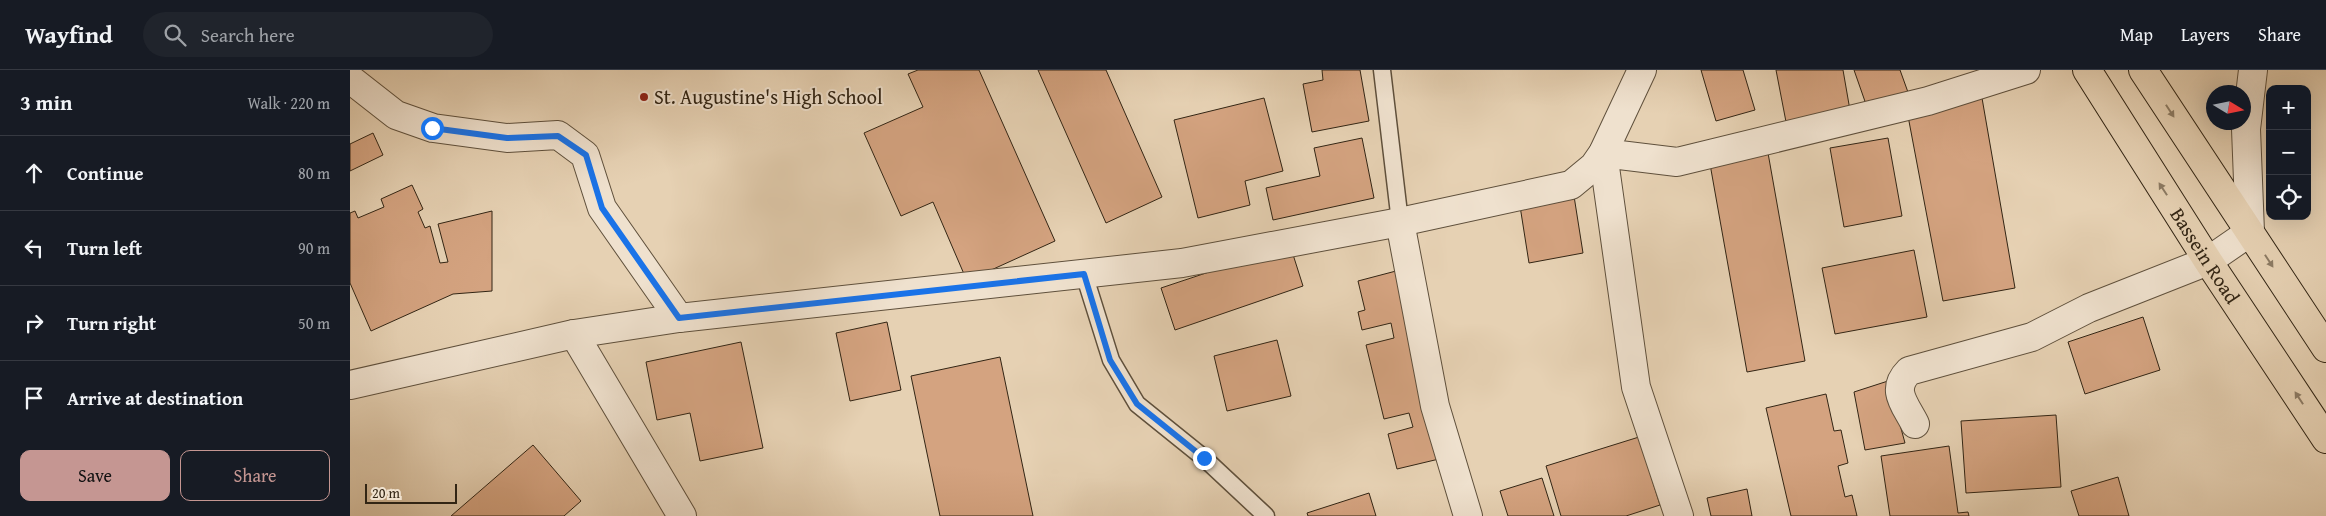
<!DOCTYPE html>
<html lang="en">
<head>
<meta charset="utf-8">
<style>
	:root { --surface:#171b24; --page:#20242c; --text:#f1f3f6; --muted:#9ea1a6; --line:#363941; --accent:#c59692 }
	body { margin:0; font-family:"Gentium Book Plus",serif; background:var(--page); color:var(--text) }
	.controls { position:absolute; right:15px; top:15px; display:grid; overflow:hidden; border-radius:10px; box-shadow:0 5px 20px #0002 }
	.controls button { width:45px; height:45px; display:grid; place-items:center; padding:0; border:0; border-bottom:1px solid var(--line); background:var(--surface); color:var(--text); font:25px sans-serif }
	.compass { position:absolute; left:1856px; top:15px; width:45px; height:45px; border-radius:50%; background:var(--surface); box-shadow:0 5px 20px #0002; rotate:100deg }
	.scale { position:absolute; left:15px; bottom:12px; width:92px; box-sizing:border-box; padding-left:5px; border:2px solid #322514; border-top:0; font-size:14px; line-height:18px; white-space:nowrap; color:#322514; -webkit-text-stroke:4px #efe1ce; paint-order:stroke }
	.stop { position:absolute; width:15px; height:15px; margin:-11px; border:4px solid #1a73e8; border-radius:50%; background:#fff }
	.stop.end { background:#1a73e8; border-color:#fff; box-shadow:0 1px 5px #0008 }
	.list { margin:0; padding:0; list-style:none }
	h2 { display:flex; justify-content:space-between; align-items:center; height:65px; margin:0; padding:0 20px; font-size:21px }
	h2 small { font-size:16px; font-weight:400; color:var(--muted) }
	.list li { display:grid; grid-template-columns:32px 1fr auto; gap:15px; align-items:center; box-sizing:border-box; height:75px; padding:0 20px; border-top:1px solid var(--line) }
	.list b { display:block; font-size:19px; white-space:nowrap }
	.list em { font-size:16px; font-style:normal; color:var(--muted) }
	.actions { display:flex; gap:10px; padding:15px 20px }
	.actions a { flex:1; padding:11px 0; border:1px solid var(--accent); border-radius:10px; text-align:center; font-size:18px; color:var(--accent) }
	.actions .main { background:var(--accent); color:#111 }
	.icon { flex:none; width:28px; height:28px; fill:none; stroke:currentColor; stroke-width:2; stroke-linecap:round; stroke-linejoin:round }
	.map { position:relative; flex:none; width:1976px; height:446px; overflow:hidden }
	header { display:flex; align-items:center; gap:30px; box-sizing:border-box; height:70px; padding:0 25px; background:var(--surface); border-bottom:1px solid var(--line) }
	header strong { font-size:24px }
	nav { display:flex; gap:28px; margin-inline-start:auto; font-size:18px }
	.search { width:350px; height:45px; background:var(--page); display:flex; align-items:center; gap:12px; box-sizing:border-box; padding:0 18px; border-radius:28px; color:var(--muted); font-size:19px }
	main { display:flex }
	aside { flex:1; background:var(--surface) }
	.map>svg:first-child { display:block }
	.building { fill:#d4a380; stroke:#322514 }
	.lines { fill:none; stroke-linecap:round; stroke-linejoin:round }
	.service-casing { stroke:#5f503c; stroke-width:19 }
	.minor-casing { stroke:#5f503c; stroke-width:30 }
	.tertiary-casing { stroke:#5f503c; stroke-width:30 }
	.primary-casing { stroke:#322514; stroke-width:30 }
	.service { stroke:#efe1ce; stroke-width:16 }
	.minor { stroke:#efe1ce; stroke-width:28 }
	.tertiary { stroke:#efe1ce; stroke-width:28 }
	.primary { stroke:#e6d1b3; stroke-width:28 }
	.oneway { fill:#8c7b64 }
	.route { stroke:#1a73e8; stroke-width:6 }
	.poi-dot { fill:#8f2418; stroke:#efe1ce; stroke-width:2 }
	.labels { text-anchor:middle; stroke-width:4; stroke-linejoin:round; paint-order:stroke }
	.poi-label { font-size:20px; fill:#322514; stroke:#efe1ce; text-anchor:start }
	.street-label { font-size:20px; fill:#322514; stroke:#efe1ce }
</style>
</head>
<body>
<header>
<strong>Wayfind</strong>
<div class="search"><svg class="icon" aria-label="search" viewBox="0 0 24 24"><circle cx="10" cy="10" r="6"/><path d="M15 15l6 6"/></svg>Search here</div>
<nav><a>Map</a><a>Layers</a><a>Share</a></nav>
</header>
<main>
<aside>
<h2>3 min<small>Walk · 220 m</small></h2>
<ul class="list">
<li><svg class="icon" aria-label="ahead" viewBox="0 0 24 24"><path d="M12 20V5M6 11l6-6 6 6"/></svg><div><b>Continue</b></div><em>80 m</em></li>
<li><svg class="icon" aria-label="left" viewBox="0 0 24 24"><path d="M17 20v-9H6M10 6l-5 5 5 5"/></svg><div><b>Turn left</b></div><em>90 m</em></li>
<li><svg class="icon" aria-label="right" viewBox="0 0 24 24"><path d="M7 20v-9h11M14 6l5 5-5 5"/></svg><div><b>Turn right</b></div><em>50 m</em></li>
<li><svg class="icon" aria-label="arrive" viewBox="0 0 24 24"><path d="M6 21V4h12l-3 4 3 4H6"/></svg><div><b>Arrive at destination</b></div></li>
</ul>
<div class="actions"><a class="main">Save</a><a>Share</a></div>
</aside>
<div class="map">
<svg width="1976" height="446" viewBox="0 0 1976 446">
	<rect width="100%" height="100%" fill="#e6d1b3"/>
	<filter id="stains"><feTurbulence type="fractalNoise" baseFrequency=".004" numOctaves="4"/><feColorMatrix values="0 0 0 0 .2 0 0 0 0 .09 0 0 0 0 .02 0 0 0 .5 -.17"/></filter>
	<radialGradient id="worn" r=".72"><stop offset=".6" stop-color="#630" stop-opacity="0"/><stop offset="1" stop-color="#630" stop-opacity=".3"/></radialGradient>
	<!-- building -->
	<g class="building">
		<path d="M 568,0 L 629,0 L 705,171 L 617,211 L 583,132 L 551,146 L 514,63 L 573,37 L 558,4 Z"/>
		<path d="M 688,0 L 756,0 L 812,127 L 756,153 Z"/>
		<path d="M 972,0 L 1010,0 L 1019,51 L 962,62 L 953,14 L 973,10 Z"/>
		<path d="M 1351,0 L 1393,0 L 1405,40 L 1366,51 Z"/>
		<path d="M 1426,0 L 1493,0 L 1501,46 L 1437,57 Z"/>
		<path d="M 1504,0 L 1550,0 L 1559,25 L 1518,40 Z"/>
		<path d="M 914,28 L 933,101 L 895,111 L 900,135 L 848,148 L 824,50 Z"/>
		<path d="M 1632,28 L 1665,218 L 1593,231 L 1558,46 Z"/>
		<path d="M 23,63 L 33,85 L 0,101 L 0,74 Z"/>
		<path d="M 1012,68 L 1024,128 L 923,150 L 916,118 L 970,106 L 964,78 Z"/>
		<path d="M 1538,68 L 1552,146 L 1494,157 L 1480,78 Z"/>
		<path d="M 1418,83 L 1455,291 L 1397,302 L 1360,94 Z"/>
		<path d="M 62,115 L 73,139 L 68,142 L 75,158 L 80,156 L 90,193 L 98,192 L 88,154 L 142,141 L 142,221 L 103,224 L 21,261 L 0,213 L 0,143 L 5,141 L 8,148 L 34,137 L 31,129 Z"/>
		<path d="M 1224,126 L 1233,183 L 1179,193 L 1170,136 Z"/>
		<path d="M 940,175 L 953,216 L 825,260 L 811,218 Z"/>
		<path d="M 1564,180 L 1577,247 L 1485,264 L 1472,198 Z"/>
		<path d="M 1046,201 L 1089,389 L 1047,399 L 1038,364 L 1063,357 L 1059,343 L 1034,349 L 1016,275 L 1044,268 L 1041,253 L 1012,260 L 1008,242 L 1015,240 L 1008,211 Z"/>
		<path d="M 1793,247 L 1810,300 L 1735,324 L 1718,272 Z"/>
		<path d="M 537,252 L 551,320 L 500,331 L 486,263 Z"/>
		<path d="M 927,270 L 941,326 L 877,341 L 864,286 Z"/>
		<path d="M 391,272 L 413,378 L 350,391 L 340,343 L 307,350 L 296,292 Z"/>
		<path d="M 650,287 L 683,446 L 590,446 L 561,306 Z"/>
		<path d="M 1538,311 L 1555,373 L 1515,380 L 1504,322 Z"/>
		<path d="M 1476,324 L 1484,361 L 1491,360 L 1498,393 L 1488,396 L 1495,427 L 1502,425 L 1507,446 L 1441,446 L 1416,338 Z"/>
		<path d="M 1706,345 L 1711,417 L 1616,423 L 1611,351 Z"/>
		<path d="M 1289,367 L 1310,435 L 1276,446 L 1211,446 L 1196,396 Z"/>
		<path d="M 183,375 L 231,431 L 214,446 L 101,446 Z"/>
		<path d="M 1599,376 L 1608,443 L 1618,442 L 1619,446 L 1540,446 L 1531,386 Z"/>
		<path d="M 1768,407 L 1779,446 L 1729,446 L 1721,421 Z"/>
		<path d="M 1192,408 L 1204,446 L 1158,446 L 1150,421 Z"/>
		<path d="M 1397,419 L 1402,446 L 1361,446 L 1357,428 Z"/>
		<path d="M 1019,423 L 1026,446 L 958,446 L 957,443 Z"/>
	</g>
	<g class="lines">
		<!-- service casing -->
		<g class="service-casing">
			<g id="service">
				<path d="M 1032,0 L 1050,152"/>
				<path d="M 734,204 L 761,290 L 787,334 L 854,388 L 916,446"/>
			</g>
		</g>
		<!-- minor casing -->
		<g class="minor-casing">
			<g id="minor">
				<path d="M 0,9 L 46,45 L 83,58 L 157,68 L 208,65 L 235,85 L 252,138 L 329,248"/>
				<path d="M 1050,152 L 1085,336 L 1118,446"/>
				<path d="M 224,264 L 332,446"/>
				<path d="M 1565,354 C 1555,334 1540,320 1559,301 L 1682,267 L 1739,238 L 1858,191 L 1900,162 L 1896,59 L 1903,0"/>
				<path d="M 1329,446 L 1286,317 L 1253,83 L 1327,92 L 1578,31 L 1676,0"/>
			</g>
		</g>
		<!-- tertiary casing -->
		<g class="tertiary-casing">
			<path id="tertiary" d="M 0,315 L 224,264 L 329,248 L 832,193 L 1050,152 L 1221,115 L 1244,96 L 1253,83 L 1292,0"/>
		</g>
		<!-- primary casing -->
		<g class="primary-casing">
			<g id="primary">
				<path id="s1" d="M 1737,0 L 1858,191 L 1976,369"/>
				<path d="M 1793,0 L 1976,278"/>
			</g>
		</g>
		<!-- service -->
		<use href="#service" class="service"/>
		<!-- minor -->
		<use href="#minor" class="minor"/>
		<!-- tertiary -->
		<use href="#tertiary" class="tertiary"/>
		<!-- primary -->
		<use href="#primary" class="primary"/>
	</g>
	<!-- one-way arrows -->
	<defs><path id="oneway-solid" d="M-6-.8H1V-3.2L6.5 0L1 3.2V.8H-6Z" transform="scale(1.25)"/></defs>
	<g class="oneway">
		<use href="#oneway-solid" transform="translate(1820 41) rotate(57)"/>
		<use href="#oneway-solid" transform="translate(1813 119) rotate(-123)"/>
		<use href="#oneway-solid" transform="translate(1919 191) rotate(57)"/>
		<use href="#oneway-solid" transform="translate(1949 328) rotate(-123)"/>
	</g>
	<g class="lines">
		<!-- route -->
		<path class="route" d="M 82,58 L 157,68 L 208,66 L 236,85 L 252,138 L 329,248 L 734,204 L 760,290 L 787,334 L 854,388"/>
	</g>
	<!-- markers -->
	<circle class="poi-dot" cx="294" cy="27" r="5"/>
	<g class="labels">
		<!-- poi labels -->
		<g class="poi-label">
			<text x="304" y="34">St. Augustine's High School</text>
		</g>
		<!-- street labels -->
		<g class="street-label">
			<text dy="7" stroke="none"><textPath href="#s1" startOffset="220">Bassein Road</textPath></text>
		</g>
	</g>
	<rect width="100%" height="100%" filter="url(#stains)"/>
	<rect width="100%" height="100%" fill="url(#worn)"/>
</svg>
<div class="controls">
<button>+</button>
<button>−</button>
<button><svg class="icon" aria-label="locate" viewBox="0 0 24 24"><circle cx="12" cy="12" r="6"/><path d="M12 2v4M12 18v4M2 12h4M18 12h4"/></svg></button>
</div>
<svg class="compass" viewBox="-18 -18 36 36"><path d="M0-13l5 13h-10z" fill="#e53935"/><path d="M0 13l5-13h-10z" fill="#9ea1a6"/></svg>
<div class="scale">20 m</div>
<div class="stop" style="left:82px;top:58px"></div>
<div class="stop end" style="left:854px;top:388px"></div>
</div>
</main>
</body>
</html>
